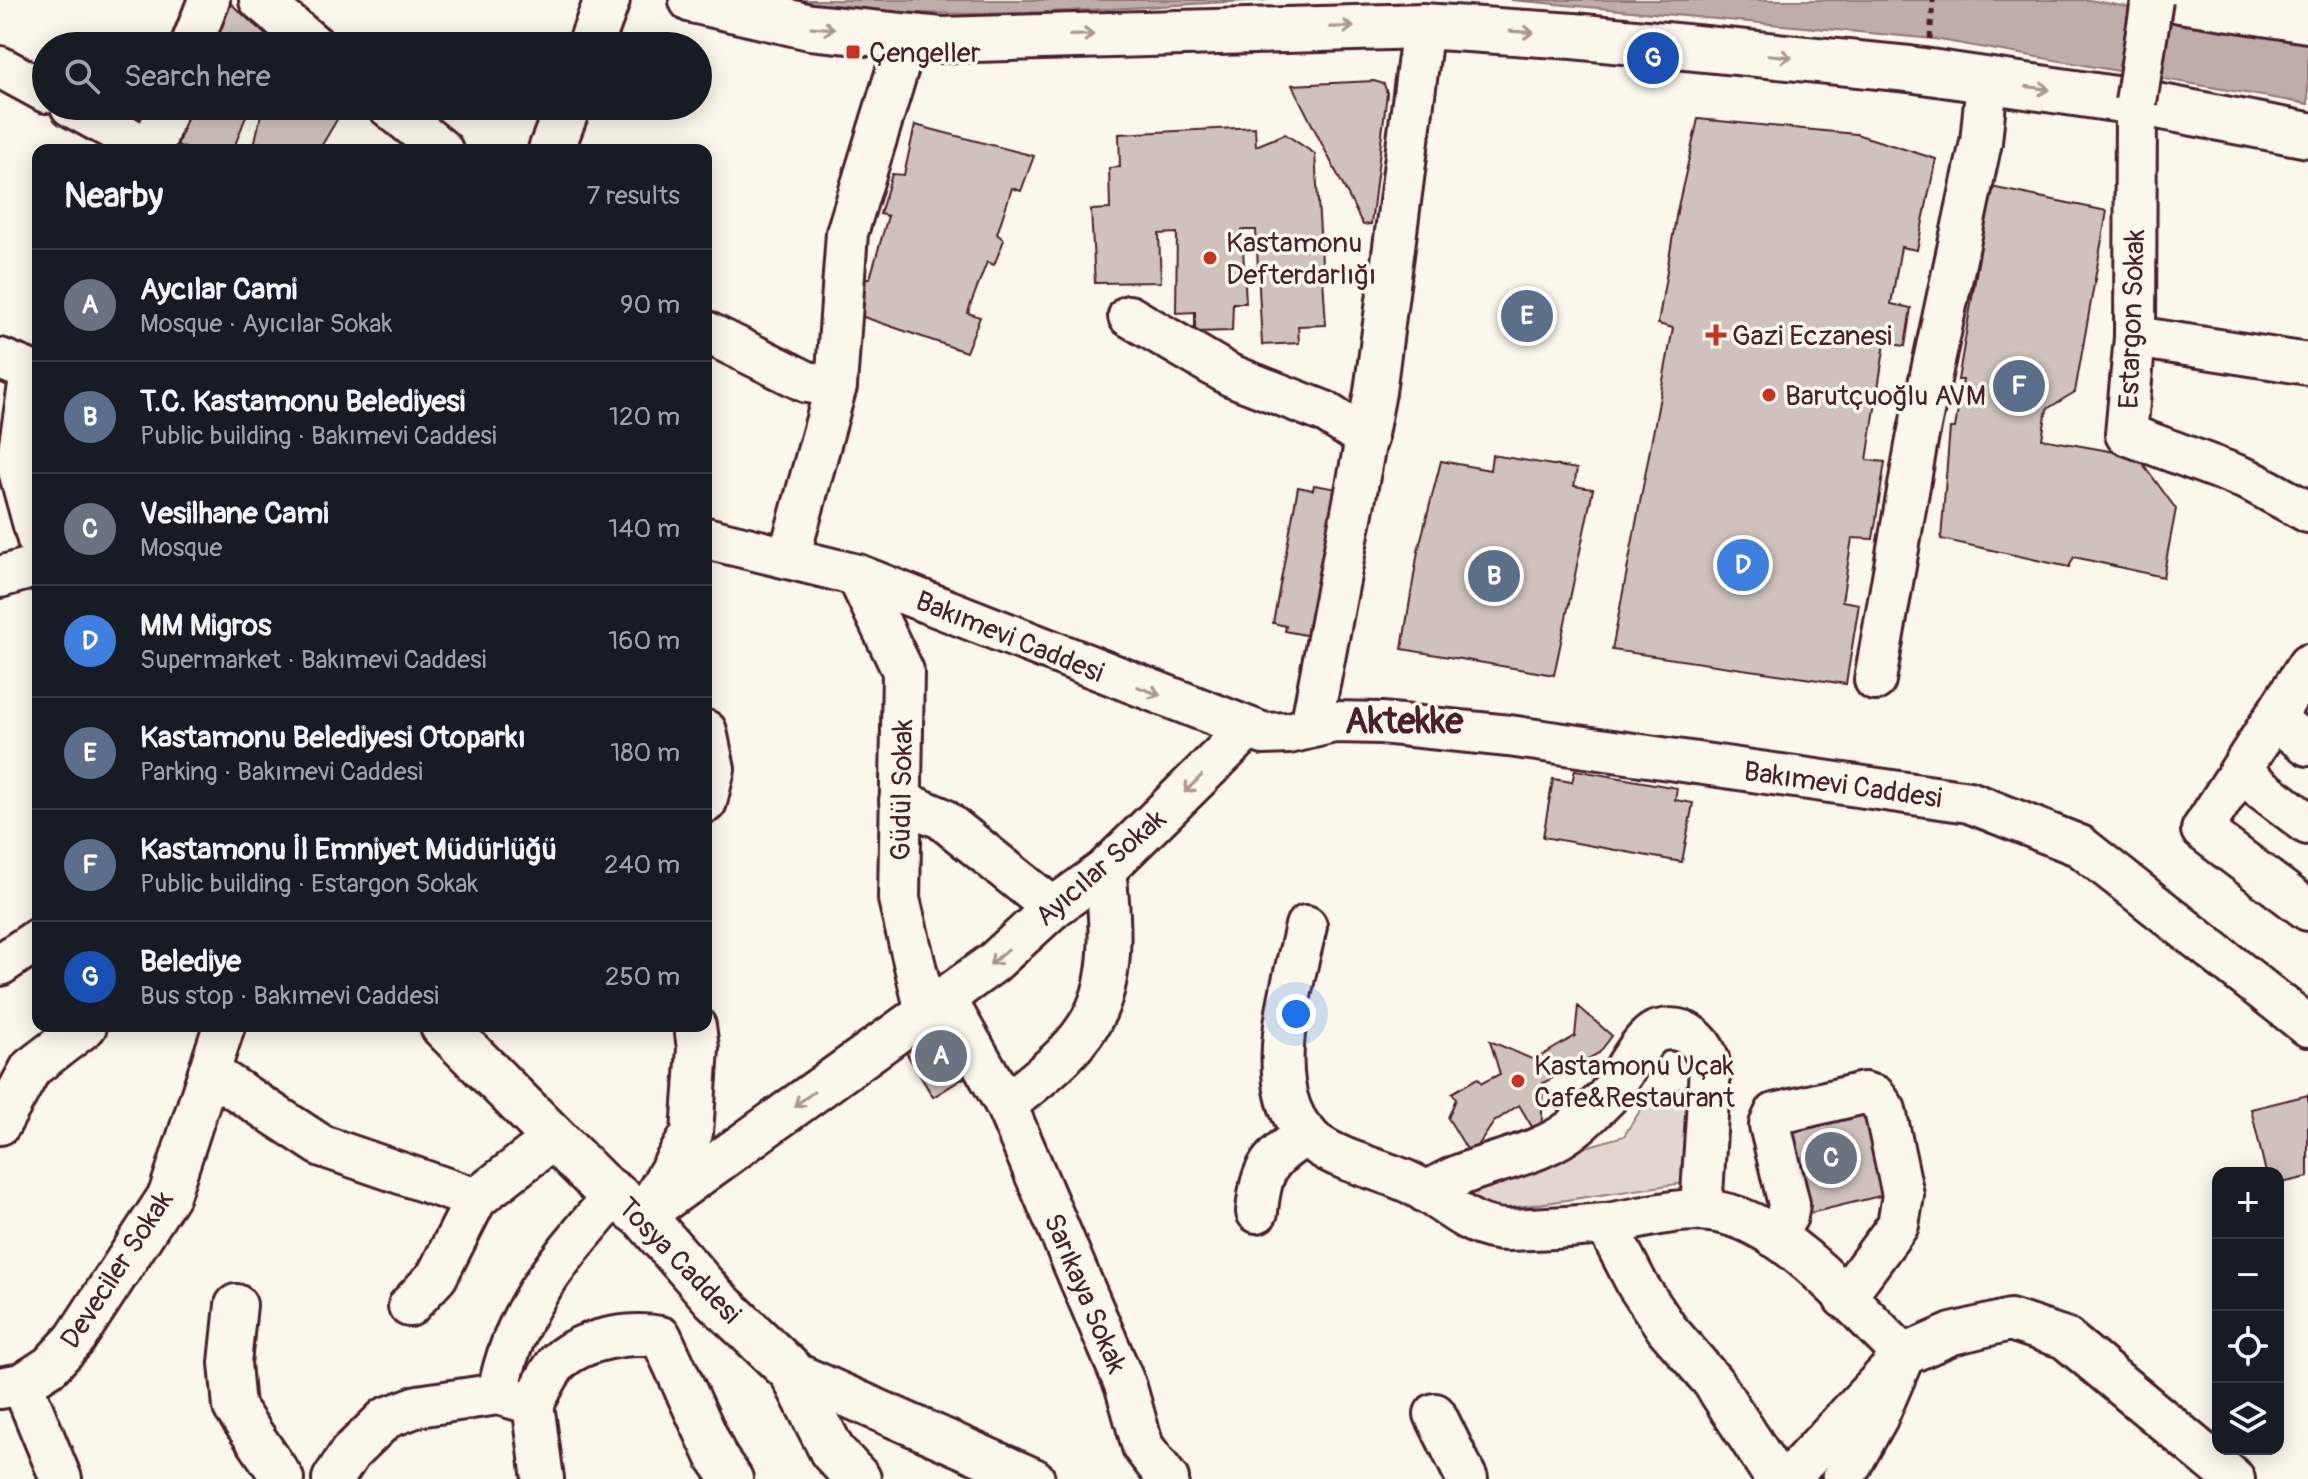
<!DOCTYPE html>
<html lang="en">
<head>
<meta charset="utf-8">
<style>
	:root { --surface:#171b24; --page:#20242c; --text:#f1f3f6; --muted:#9ea1a6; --line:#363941; --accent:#7c3aed }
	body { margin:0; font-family:Pangolin,sans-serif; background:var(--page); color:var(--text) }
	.controls { position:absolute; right:24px; bottom:24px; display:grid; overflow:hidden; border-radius:16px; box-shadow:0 4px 20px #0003 }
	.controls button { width:72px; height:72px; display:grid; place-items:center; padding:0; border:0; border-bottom:2px solid var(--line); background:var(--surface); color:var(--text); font:40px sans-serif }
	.you { position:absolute; left:1296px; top:1014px; width:28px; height:28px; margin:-20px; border:6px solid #fff; border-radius:50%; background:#1a73e8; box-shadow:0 0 0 12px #1a73e833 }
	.badge { display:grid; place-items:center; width:52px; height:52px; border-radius:50%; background:var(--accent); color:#fff; font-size:26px; font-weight:700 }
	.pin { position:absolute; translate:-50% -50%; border:4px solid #fff; box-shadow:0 2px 8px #0006 }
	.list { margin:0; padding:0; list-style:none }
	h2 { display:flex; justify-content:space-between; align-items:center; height:104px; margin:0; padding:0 32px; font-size:34px }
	h2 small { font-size:26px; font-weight:400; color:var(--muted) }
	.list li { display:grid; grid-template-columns:52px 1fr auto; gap:24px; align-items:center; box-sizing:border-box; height:112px; padding:0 32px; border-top:2px solid var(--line) }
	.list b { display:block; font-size:30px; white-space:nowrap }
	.list p { margin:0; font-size:26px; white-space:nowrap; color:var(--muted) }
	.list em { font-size:26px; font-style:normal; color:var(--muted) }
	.icon { flex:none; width:44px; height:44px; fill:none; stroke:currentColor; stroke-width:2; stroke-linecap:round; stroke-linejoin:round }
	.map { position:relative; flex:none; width:2308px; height:1479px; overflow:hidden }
	.search { position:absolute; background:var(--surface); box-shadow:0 4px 20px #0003; left:32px; top:32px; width:680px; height:88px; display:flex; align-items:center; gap:20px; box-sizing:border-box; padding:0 28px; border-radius:44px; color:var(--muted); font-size:30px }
	.panel { position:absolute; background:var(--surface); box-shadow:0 4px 20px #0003; left:32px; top:144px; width:680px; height:888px; border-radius:16px }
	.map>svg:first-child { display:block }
	.green { fill:#e2d7d0; stroke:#967b7e; stroke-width:2 }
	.water { fill:#bfadaa; stroke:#907477; stroke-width:2 }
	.building { fill:#cfc2bc; stroke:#4a1f2b; stroke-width:2 }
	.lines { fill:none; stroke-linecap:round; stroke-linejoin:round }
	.minor-casing { stroke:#4a1f2b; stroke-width:46 }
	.major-casing { stroke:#4a1f2b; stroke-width:50 }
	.path { stroke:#4a1f2b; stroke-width:5; stroke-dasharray:6 6; stroke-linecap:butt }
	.minor { stroke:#fbf7ec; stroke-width:40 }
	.major { stroke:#fbf7ec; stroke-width:44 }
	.minor-bridge-casing { stroke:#4a1f2b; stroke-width:46; stroke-linecap:butt }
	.minor-bridge { stroke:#fbf7ec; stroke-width:40 }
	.oneway { stroke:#ab9695 }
	.poi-dot { fill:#c8321e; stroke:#fbf7ec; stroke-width:3 }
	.labels { text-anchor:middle; stroke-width:7; stroke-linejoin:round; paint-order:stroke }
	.poi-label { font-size:28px; fill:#4a1f2b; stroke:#fbf7ec; text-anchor:start }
	.street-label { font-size:28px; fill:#4a1f2b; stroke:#fbf7ec }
	.district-label { font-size:36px; font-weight:bold; fill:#4a1f2b; stroke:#fbf7ec }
</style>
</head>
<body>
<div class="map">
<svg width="2308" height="1479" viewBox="0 0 2308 1479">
	<rect width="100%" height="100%" fill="#fbf7ec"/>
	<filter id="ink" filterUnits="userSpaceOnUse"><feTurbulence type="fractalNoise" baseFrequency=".0125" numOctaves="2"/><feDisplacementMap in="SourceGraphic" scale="16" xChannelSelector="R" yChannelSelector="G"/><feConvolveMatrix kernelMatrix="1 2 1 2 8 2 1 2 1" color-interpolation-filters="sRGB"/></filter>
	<g filter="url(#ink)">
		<!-- green -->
		<path class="green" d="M 1681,1088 L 1690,1094 L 1684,1183 L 1469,1214 L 1447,1187 L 1624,1136 C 1642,1107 1645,1097 1681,1088 Z"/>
		<!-- water -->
		<g class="water">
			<path d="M 783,0 L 1267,0 C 1108,7 941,27 783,0 Z"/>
			<path d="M 1511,0 L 2089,0 L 2308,39 L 2308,104 L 1934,39 Z"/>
		</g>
		<!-- building -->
		<g class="building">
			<path d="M 228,1 L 267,36 L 264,46 L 212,46 Z"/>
			<path d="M 1374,81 L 1384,84 L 1387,93 L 1371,224 L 1363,225 L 1292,85 Z"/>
			<path d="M 191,106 L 250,106 L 233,150 L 191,150 L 177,145 Z"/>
			<path d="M 263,106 L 345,106 L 319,150 L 253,150 Z"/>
			<path d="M 1698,119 L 1856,134 L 1936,159 L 1917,250 L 1901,247 L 1891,304 L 1911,308 L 1905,346 L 1885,343 L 1867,460 L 1885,462 L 1873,539 L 1852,538 L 1842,601 L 1859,604 L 1846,684 L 1612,650 L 1673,328 L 1658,324 L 1677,211 Z"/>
			<path d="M 915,125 L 1034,156 L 1021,191 L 1012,188 L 997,234 L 1004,240 L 994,265 L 987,262 L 970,306 L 968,313 L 980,317 L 966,352 L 852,313 L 862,278 L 870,278 L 888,216 L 880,214 L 892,174 L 904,175 Z"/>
			<path d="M 1255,127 L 1256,146 L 1285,134 L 1315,154 L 1326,325 L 1298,326 L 1299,343 L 1262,345 L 1256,230 L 1242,230 L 1246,303 L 1233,303 L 1232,331 L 1195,332 L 1195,312 L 1176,313 L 1177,233 L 1159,234 L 1161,282 L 1095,283 L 1091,210 L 1110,209 L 1109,168 L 1120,167 L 1119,134 Z"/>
			<path d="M 1991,187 L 2107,211 L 2075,392 L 2047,409 L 2042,439 L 2137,456 L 2176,509 L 2163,577 L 2074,557 L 2069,567 L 1941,539 L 1950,428 L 1955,428 L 1963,380 L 1958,380 Z"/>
			<path d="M 1492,455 L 1577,469 L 1574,486 L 1593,489 L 1554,675 L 1402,649 L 1418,551 L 1441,461 L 1490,470 Z"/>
			<path d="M 1314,485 L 1338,489 L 1310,636 L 1285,631 L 1286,626 L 1273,623 L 1298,487 L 1313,490 Z"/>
			<path d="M 1575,770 L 1677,788 L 1675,800 L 1693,803 L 1682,862 L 1543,837 L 1553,779 L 1572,782 Z"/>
			<path d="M 1578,1006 L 1612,1036 L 1599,1053 L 1543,1083 L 1541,1142 L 1519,1105 L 1494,1122 L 1471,1156 L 1448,1118 L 1456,1099 L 1452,1093 L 1478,1078 L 1482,1083 L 1500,1074 L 1490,1041 L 1534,1060 L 1575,1036 Z"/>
			<path d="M 949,1015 L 980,1068 L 933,1097 L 901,1044 Z"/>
			<path d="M 2308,1095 L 2308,1177 L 2278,1184 L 2278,1173 L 2266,1173 L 2251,1109 Z"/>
			<path d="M 1866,1105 L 1884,1195 L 1798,1216 L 1778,1121 Z"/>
		</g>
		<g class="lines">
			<!-- minor casing -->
			<g class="minor-casing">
				<g id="minor">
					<path d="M 260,0 L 315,46"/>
					<path d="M 191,46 L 209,0"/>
					<path d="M 0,67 L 46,92"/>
					<path d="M 2136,102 L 2135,337 L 2126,434 L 2249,480 L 2308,512"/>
					<path d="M 71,106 L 151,150"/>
					<path d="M 388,106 L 442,150"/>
					<path d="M 152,150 L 168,106"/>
					<path d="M 1129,316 L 1230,375 L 1325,412 L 1367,439"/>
					<path d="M 706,332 L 807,382 L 836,386"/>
					<path d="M 2135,337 L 2308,364"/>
					<path d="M 0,359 L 38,374"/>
					<path d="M 31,372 L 17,463 L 38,540"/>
					<path d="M 706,538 L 857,575 L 1264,734 L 1289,733 L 1334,722 L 1381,723 L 1509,736 L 1969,802 L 2080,846 L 2308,1026"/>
					<path d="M 789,557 L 836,386 L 847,233 L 907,38"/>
					<path d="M 857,575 L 903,671 L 899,899 L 926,1012"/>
					<path d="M 0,577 L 38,566"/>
					<path d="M 2308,665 L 2202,830 L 2308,910"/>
					<path d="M 1875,680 L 1917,440 L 1981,142 L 1987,81"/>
					<path d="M 2274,719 L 2308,745"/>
					<path d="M 1311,727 L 1375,392 L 1423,26"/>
					<path d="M 706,731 L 714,769 L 706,802"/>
					<path d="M 2240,772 L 2308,824"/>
					<path d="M 900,801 L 941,818 L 1053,908"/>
					<path d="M 1306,926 C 1293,986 1255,1099 1317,1144 C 1343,1162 1377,1168 1406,1181 C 1443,1197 1466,1230 1508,1230 C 1540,1229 1573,1227 1605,1224 C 1647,1219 1687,1202 1730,1215 C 1794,1233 1856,1310 1904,1355 L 1877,1418 L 1843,1479"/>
					<path d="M 0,965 L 38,939"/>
					<path d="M 945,998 L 1006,1105 L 1126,1387 L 1143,1447 L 1168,1479"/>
					<path d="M 209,1072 L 322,1146 L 476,1199"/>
					<path d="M 1006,1105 C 1038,1078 1078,1051 1096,1011 C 1115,969 1110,915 1105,870"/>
					<path d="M 0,1124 L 31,1068 L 86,1026"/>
					<path d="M 1427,1193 C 1472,1160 1534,1162 1576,1126 C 1587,1117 1597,1107 1607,1097 C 1620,1081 1641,1035 1658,1031 C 1686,1023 1706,1043 1710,1068 L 1701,1210"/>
					<path d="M 651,1203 L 692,1133 L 698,1048 L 695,1026"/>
					<path d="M 1257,1212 C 1261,1166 1270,1158 1307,1134"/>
					<path d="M 643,1216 L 993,963 L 1053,908 L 1105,870 L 1248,729"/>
					<path d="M 1606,1224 L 1638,1286 L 1667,1329 L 1713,1382 L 1776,1479"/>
					<path d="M 1773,1236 L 1787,1216 L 1789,1204 L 1770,1125 L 1775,1114 L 1864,1093 L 1875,1096 L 1885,1110 L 1903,1195 L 1898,1225 L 1844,1298"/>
					<path d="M 236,1305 L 230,1363 L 234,1407 L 283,1479"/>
					<path d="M 409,1306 L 437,1276 L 476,1199 L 554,1138"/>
					<path d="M 792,1372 L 1034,1479"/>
					<path d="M 22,1384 L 61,1479"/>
					<path d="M 0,1388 L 22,1384 L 50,1366 L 75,1339 L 169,1195 L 224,1026"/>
					<path d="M 498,1394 C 513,1308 562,1257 616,1193"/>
					<path d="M 533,1404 C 541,1391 548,1372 559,1361 C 583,1339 631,1331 661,1337 L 717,1458 L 732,1479"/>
					<path d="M 1435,1414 L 1467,1479"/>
					<path d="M 333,1479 L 350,1453 L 386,1418 L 418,1406 L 498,1394 L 533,1404 L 543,1479"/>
					<path d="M 1788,1479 L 1904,1355 L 1952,1334 L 2010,1320 L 2065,1338 L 2234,1479"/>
				</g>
			</g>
			<!-- major casing -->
			<g class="major-casing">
				<g id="major">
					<path d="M 692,0 L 810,27 L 941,40 L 1423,26 L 1573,36 L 1909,69 L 2136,102 L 2308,135"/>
					<path d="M 2180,0 L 2308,20"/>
					<path d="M 590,46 L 607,0"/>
					<path d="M 551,150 L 568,106"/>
					<path d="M 443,1026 L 600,1184 L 643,1216 L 714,1298 L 792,1372 L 832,1451 L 858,1479"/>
				</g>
			</g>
			<!-- path -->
			<path class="path" d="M 1930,39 L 1933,0"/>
			<!-- minor -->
			<use href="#minor" class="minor"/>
			<!-- major -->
			<use href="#major" class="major"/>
			<!-- minor-bridge casing -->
			<g class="minor-bridge-casing">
				<path id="minor-bridge" d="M 2136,102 L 2152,0"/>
			</g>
			<!-- minor-bridge -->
			<use href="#minor-bridge" class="minor-bridge"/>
		</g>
		<!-- one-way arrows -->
		<defs><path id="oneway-shaft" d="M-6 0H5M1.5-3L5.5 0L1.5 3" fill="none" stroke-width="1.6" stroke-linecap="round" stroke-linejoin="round" transform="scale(2)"/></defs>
		<g class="oneway">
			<use href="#oneway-shaft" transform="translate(1342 27) rotate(-1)"/>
			<use href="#oneway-shaft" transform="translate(823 28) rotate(4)"/>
			<use href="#oneway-shaft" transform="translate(1522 32) rotate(4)"/>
			<use href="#oneway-shaft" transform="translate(1082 35) rotate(-2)"/>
			<use href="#oneway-shaft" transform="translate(1780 56) rotate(6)"/>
			<use href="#oneway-shaft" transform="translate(2038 88) rotate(8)"/>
			<use href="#oneway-shaft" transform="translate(1149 691) rotate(21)"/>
			<use href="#oneway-shaft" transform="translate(1193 784) rotate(135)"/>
			<use href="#oneway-shaft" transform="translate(999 957) rotate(139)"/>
			<use href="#oneway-shaft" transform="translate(804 1099) rotate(144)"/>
		</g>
	</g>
	<!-- markers -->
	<g class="poi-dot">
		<rect x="845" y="44" width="16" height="16" rx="4"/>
		<circle cx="1210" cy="258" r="8"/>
		<path d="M1712 323h8v8h8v8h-8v8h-8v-8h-8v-8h8z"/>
		<circle cx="1769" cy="395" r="8"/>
		<circle cx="1518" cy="1081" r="8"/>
	</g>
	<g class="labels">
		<!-- poi labels -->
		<g class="poi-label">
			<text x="869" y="62">Çengeller</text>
			<text x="1226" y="252">Kastamonu<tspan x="1226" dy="32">Defterdarlığı</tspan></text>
			<text x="1732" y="345">Gazi Eczanesi</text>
			<text x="1785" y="405">Barutçuoğlu AVM</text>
			<text x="1534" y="1075">Kastamonu Uçak<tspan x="1534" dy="32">Cafe&amp;Restaurant</tspan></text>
		</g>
		<!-- street labels -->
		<g class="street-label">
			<text transform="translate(2131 319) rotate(-88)" y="10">Estargon Sokak</text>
			<text transform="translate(1010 636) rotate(22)" y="10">Bakımevi Caddesi</text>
			<text transform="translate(1843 784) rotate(8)" y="10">Bakımevi Caddesi</text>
			<text transform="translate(901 790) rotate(-89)" y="10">Güdül Sokak</text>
			<text transform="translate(1100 867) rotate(-41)" y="10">Ayıcılar Sokak</text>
			<text transform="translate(680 1260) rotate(46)" y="10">Tosya Caddesi</text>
			<text transform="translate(116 1269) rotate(-57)" y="10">Deveciler Sokak</text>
			<text transform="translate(1086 1293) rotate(67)" y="10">Sarıkaya Sokak</text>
		</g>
		<!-- district labels -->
		<g class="district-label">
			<text x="1404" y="733">Aktekke</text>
		</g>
	</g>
</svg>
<div class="controls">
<button>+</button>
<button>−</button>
<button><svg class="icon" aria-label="locate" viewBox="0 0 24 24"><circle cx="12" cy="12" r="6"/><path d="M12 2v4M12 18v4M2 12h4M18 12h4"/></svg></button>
<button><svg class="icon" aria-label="layers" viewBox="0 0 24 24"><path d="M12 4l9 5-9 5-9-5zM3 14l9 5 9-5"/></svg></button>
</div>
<div class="you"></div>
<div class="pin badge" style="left:941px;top:1056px;background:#6b7280">A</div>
<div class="pin badge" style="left:1494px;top:576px;background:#5c6f8a">B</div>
<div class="pin badge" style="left:1831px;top:1158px;background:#6b7280">C</div>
<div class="pin badge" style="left:1743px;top:565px;background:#3f7fe0">D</div>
<div class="pin badge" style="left:1527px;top:316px;background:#5c6f8a">E</div>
<div class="pin badge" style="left:2019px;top:386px;background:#5c6f8a">F</div>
<div class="pin badge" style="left:1653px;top:58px;background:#1a4fb4">G</div>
<div class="search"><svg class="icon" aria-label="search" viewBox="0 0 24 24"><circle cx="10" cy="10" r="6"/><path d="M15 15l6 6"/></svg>Search here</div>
<section class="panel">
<h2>Nearby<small>7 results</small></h2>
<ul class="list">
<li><span class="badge" style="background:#6b7280">A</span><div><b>Aycılar Cami</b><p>Mosque · Ayıcılar Sokak</p></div><em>90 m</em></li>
<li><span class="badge" style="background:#5c6f8a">B</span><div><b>T.C. Kastamonu Belediyesi</b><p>Public building · Bakımevi Caddesi</p></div><em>120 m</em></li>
<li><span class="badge" style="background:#6b7280">C</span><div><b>Vesilhane Cami</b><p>Mosque</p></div><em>140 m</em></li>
<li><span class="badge" style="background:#3f7fe0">D</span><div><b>MM Migros</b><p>Supermarket · Bakımevi Caddesi</p></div><em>160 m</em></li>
<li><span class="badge" style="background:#5c6f8a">E</span><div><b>Kastamonu Belediyesi Otoparkı</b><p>Parking · Bakımevi Caddesi</p></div><em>180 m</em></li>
<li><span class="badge" style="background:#5c6f8a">F</span><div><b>Kastamonu İl Emniyet Müdürlüğü</b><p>Public building · Estargon Sokak</p></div><em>240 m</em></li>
<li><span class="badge" style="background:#1a4fb4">G</span><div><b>Belediye</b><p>Bus stop · Bakımevi Caddesi</p></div><em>250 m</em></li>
</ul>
</section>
</div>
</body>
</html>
